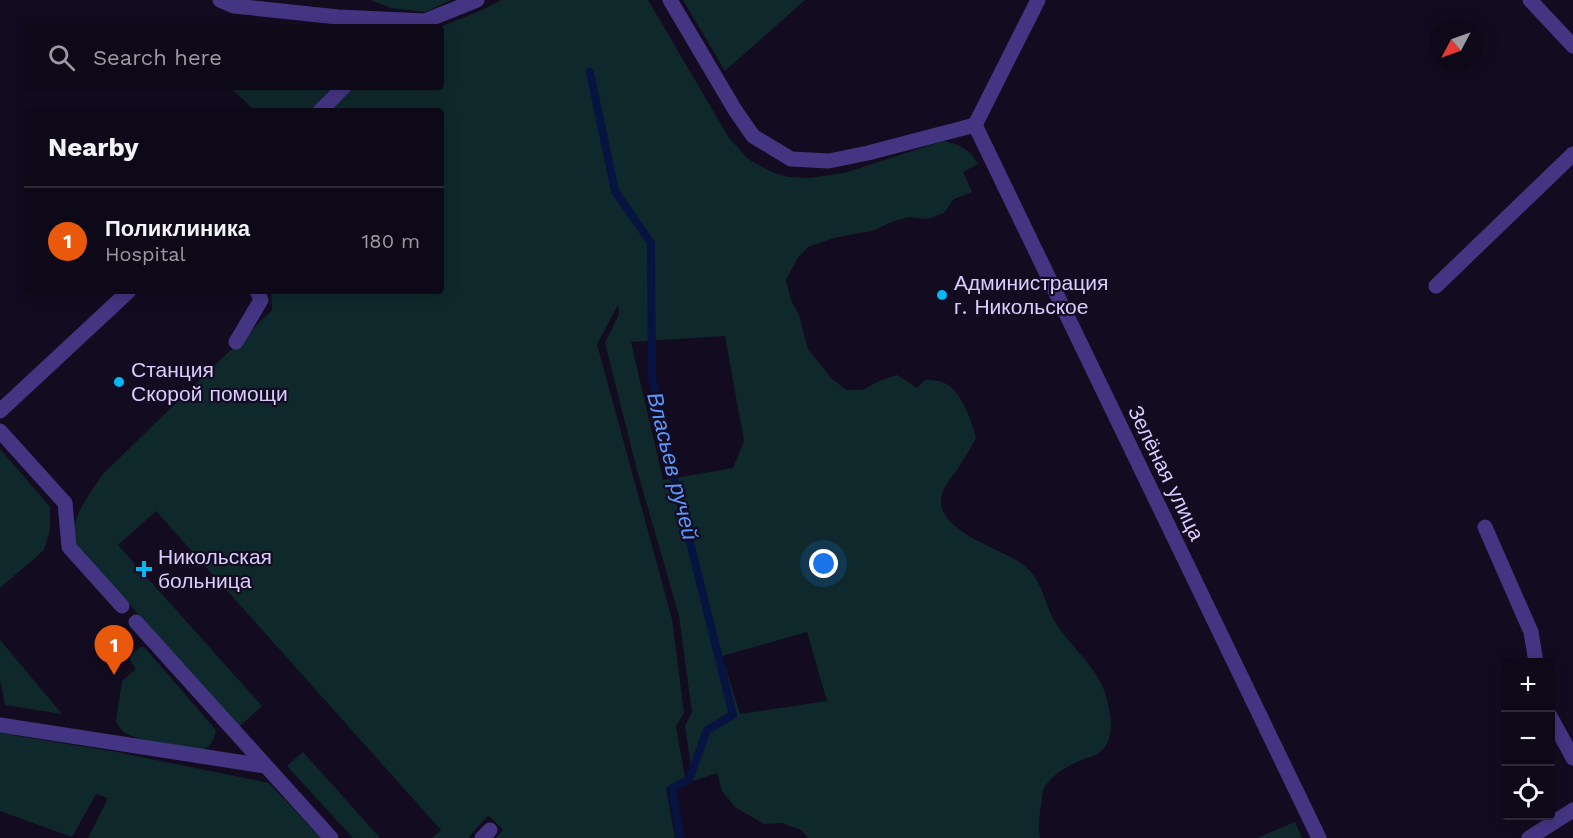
<!DOCTYPE html>
<html lang="en">
<head>
<meta charset="utf-8">
<style>
	:root { --surface:#0e0919; --page:#1c1726; --text:#f1f3f6; --muted:#9b9aa2; --line:#2e2a38; --accent:#ea580c }
	body { margin:0; font-family:"Work Sans",sans-serif; background:var(--page); color:var(--text) }
	.controls { position:absolute; right:18px; bottom:18px; display:grid; overflow:hidden; border-radius:6px; box-shadow:0 3px 15px #0003 }
	.controls button { width:54px; height:54px; display:grid; place-items:center; padding:0; border:0; border-bottom:2px solid var(--line); background:var(--surface); color:var(--text); font:30px sans-serif }
	.compass { position:absolute; left:1429px; top:18px; width:54px; height:54px; border-radius:50%; background:var(--surface); box-shadow:0 3px 15px #0003; rotate:229deg }
	.you { position:absolute; left:824px; top:564px; width:21px; height:21px; margin:-15px; border:4px solid #fff; border-radius:50%; background:#1a73e8; box-shadow:0 0 0 9px #1a73e833 }
	.badge { display:grid; place-items:center; width:39px; height:39px; border-radius:50%; background:var(--accent); color:#fff; font-size:20px; font-weight:700 }
	.pin { position:absolute; translate:-50% -50px; filter:drop-shadow(0 2px 3px #0008) }
	.pin::after { content:''; position:absolute; top:32px; width:21px; height:18px; background:inherit; clip-path:polygon(0 0,100% 0,50% 100%) }
	.list { margin:0; padding:0; list-style:none }
	h2 { display:flex; justify-content:space-between; align-items:center; height:78px; margin:0; padding:0 24px; font-size:26px }
	h2 small { font-size:20px; font-weight:400; color:var(--muted) }
	.list li { display:grid; grid-template-columns:39px 1fr auto; gap:18px; align-items:center; box-sizing:border-box; height:108px; padding:0 24px; border-top:2px solid var(--line) }
	.list b { display:block; font-size:22px; white-space:nowrap }
	.list p { margin:0; font-size:20px; white-space:nowrap; color:var(--muted) }
	.list em { font-size:20px; font-style:normal; color:var(--muted) }
	.icon { flex:none; width:33px; height:33px; fill:none; stroke:currentColor; stroke-width:2; stroke-linecap:round; stroke-linejoin:round }
	.map { position:relative; flex:none; width:1573px; height:838px; overflow:hidden }
	.search { position:absolute; background:var(--surface); box-shadow:0 3px 15px #0003; left:24px; top:24px; width:420px; height:66px; display:flex; align-items:center; gap:15px; box-sizing:border-box; padding:0 21px; border-radius:6px; color:var(--muted); font-size:22px }
	.panel { position:absolute; background:var(--surface); box-shadow:0 3px 15px #0003; left:24px; top:108px; width:420px; height:186px; border-radius:6px }
	.map>svg:first-child { display:block }
	.green { fill:#0f282c; fill-rule:evenodd }
	.lines { fill:none; stroke-linecap:round; stroke-linejoin:round }
	.stream { stroke:#071340; stroke-width:8 }
	.minor { stroke:#443583; stroke-width:15 }
	.poi-dot { fill:#00b8f7; stroke:#130c21; stroke-width:2 }
	.labels { text-anchor:middle; stroke-width:4.5; stroke-linejoin:round; paint-order:stroke }
	.poi-label { font-size:21px; fill:#daccff; stroke:#130c21; text-anchor:start }
	.street-label { font-size:21px; fill:#daccff; stroke:#130c21 }
	.water-label { font-size:22px; font-style:italic; fill:#5a99ff; stroke:#130c21 }
</style>
</head>
<body>
<div class="map">
<svg width="1573" height="838" viewBox="0 0 1573 838">
	<rect width="100%" height="100%" fill="#130c21"/>
	<!-- green -->
	<g class="green">
		<path d="M 371,0 L 451,0 L 426,12 L 391,8 Z"/>
		<path d="M 501,0 L 648,0 L 729,138 L 748,159 L 772,172 L 788,177 L 809,178 L 844,173 L 943,141 C 959,144 970,149 978,164 L 963,172 L 972,192 L 954,199 L 944,213 L 927,219 L 909,217 L 891,222 L 875,230 L 834,238 L 808,247 L 797,259 L 786,280 L 791,300 L 799,315 L 808,349 L 831,378 L 846,390 L 863,390 L 879,381 L 897,375 L 917,388 L 925,380 C 933,380 940,380 948,385 C 963,395 972,422 976,438 C 971,446 967,455 962,462 C 955,475 941,486 941,502 C 941,532 1001,549 1021,563 C 1044,579 1043,604 1057,625 C 1071,647 1093,663 1103,688 C 1110,705 1118,738 1100,752 C 1096,756 1089,757 1084,759 C 1070,764 1051,775 1044,788 C 1042,793 1042,801 1041,806 C 1039,817 1038,828 1040,838 L 808,838 L 801,830 L 782,823 L 764,824 L 735,807 L 722,791 L 717,773 L 693,781 L 685,726 L 692,712 L 679,616 L 637,470 L 605,343 L 619,314 L 618,305 L 597,344 L 672,619 L 684,713 L 676,726 L 685,778 L 666,788 L 675,838 L 495,838 L 503,830 L 488,815 L 468,838 L 432,838 L 441,830 L 156,511 L 118,545 L 262,706 L 239,727 L 80,549 C 78,546 74,540 74,536 C 71,517 93,489 103,474 L 272,310 L 271,291 L 441,291 L 441,111 L 255,111 L 230,87 L 441,87 L 441,27 L 439,27 L 480,11 ZM 725,336 L 744,441 L 733,468 L 663,480 L 631,342 ZM 807,632 L 827,701 L 740,714 L 722,656 Z"/>
		<path d="M 683,0 L 805,0 L 725,71 Z"/>
		<path d="M 0,449 L 50,507 L 50,529 L 44,550 L 0,588 Z"/>
		<path d="M 0,640 L 62,714 L 5,705 L 0,680 Z"/>
		<path d="M 140,647 L 144,647 L 216,730 C 214,738 212,746 204,749 C 195,752 133,739 125,733 C 121,730 118,725 116,722 L 122,681 L 136,669 L 128,658 Z"/>
		<path d="M 0,733 L 117,752 L 269,783 L 321,838 L 88,838 L 108,798 L 96,794 L 72,837 L 0,811 Z"/>
		<path d="M 303,752 L 380,838 L 353,838 L 287,766 Z"/>
		<path d="M 1295,822 L 1302,838 L 1257,838 Z"/>
	</g>
	<g class="lines">
		<!-- stream -->
		<path class="stream" d="M 590,72 L 615,191 L 651,243 L 652,378 L 678,494 L 733,715 L 707,730 L 689,780 L 672,788 L 680,838"/>
		<!-- minor -->
		<g class="minor">
			<path d="M 220,0 L 234,6 L 338,17 L 425,21"/>
			<path d="M 670,0 L 735,110 L 753,136 L 791,159 L 829,161 L 868,153 L 975,125 L 1038,0"/>
			<path d="M 1530,0 L 1573,46"/>
			<path d="M 418,27 L 425,21 L 477,0"/>
			<path d="M 320,111 L 344,87"/>
			<path d="M 975,125 L 1319,838"/>
			<path d="M 1436,286 L 1573,154"/>
			<path d="M 236,342 L 261,300 L 257,291"/>
			<path d="M 0,411 L 129,291"/>
			<path d="M 0,431 L 65,503 L 69,547 L 122,606"/>
			<path d="M 1485,527 L 1531,632 L 1536,662"/>
			<path d="M 136,622 L 331,838"/>
			<path d="M 1550,716 L 1573,758"/>
			<path d="M 0,725 L 265,766"/>
			<path d="M 482,838 L 490,830"/>
			<path d="M 1529,838 L 1573,810"/>
		</g>
	</g>
	<!-- markers -->
	<g class="poi-dot">
		<circle cx="942" cy="295" r="6"/>
		<circle cx="119" cy="382" r="6"/>
		<path d="M141 560h6v6h6v6h-6v6h-6v-6h-6v-6h6z"/>
	</g>
	<g class="labels">
		<!-- poi labels -->
		<g class="poi-label">
			<text x="954" y="290">Администрация<tspan x="954" dy="24">г. Никольское</tspan></text>
			<text x="131" y="377">Станция<tspan x="131" dy="24">Скорой помощи</tspan></text>
			<text x="158" y="564">Никольская<tspan x="158" dy="24">больница</tspan></text>
		</g>
		<!-- street labels -->
		<g class="street-label">
			<text transform="translate(1166 473) rotate(64)" y="7">Зелёная улица</text>
		</g>
		<!-- water labels -->
		<g class="water-label">
			<text transform="translate(673 466) rotate(76)" y="8">Власьев ручей</text>
		</g>
	</g>
</svg>
<div class="controls">
<button>+</button>
<button>−</button>
<button><svg class="icon" aria-label="locate" viewBox="0 0 24 24"><circle cx="12" cy="12" r="6"/><path d="M12 2v4M12 18v4M2 12h4M18 12h4"/></svg></button>
</div>
<svg class="compass" viewBox="-18 -18 36 36"><path d="M0-13l5 13h-10z" fill="#e53935"/><path d="M0 13l5-13h-10z" fill="#9b9aa2"/></svg>
<div class="you"></div>
<div class="pin badge" style="left:114px;top:675px">1</div>
<div class="search"><svg class="icon" aria-label="search" viewBox="0 0 24 24"><circle cx="10" cy="10" r="6"/><path d="M15 15l6 6"/></svg>Search here</div>
<section class="panel">
<h2>Nearby<small></small></h2>
<ul class="list">
<li><span class="badge">1</span><div><b>Поликлиника</b><p>Hospital</p></div><em>180 m</em></li>
</ul>
</section>
</div>
</body>
</html>
